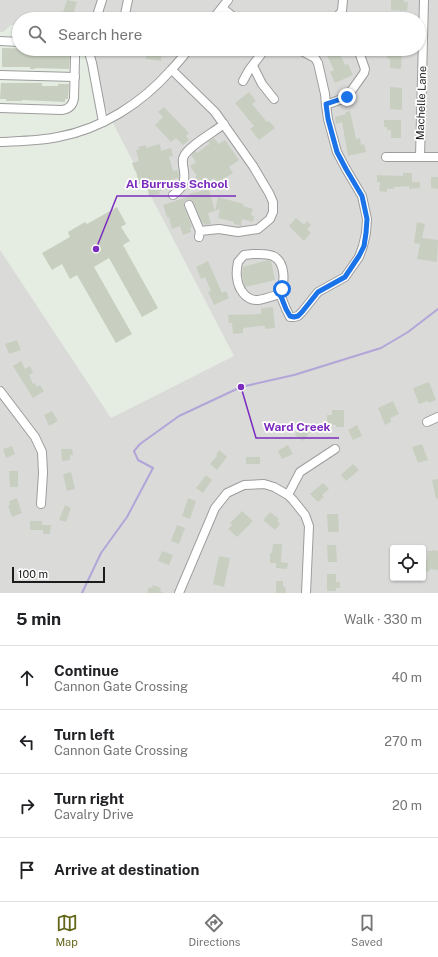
<!DOCTYPE html>
<html lang="en">
<head>
<meta charset="utf-8">
<style>
	:root { --surface:#fff; --page:#f6f6f6; --text:#202124; --muted:#757577; --line:#e0e0e0; --accent:#646719 }
	body { margin:0; font-family:"Public Sans",sans-serif; background:var(--page); color:var(--text) }
	.controls { position:absolute; right:12px; bottom:12px; display:grid; overflow:hidden; border-radius:4px; box-shadow:0 1px 3px #0004 }
	.controls button { width:36px; height:36px; display:grid; place-items:center; padding:0; border:0; border-bottom:1px solid var(--line); background:var(--surface); color:var(--text); font:20px sans-serif }
	.scale { position:absolute; left:12px; bottom:10px; width:93px; box-sizing:border-box; padding-left:4px; border:2px solid #1c1c1c; border-top:0; font-size:11px; line-height:14px; white-space:nowrap; color:#1c1c1c; -webkit-text-stroke:3px #fff; paint-order:stroke }
	.stop { position:absolute; width:12px; height:12px; margin:-9px; border:3px solid #1a73e8; border-radius:50%; background:#fff }
	.stop.end { background:#1a73e8; border-color:#fff; box-shadow:0 1px 4px #0008 }
	.list { margin:0; padding:0; list-style:none }
	h2 { display:flex; justify-content:space-between; align-items:center; height:52px; margin:0; padding:0 16px; font-size:17px }
	h2 small { font-size:13px; font-weight:400; color:var(--muted) }
	.list li { display:grid; grid-template-columns:26px 1fr auto; gap:12px; align-items:center; box-sizing:border-box; height:64px; padding:0 16px; border-top:1px solid var(--line) }
	.list b { display:block; font-size:15px; white-space:nowrap }
	.list p { margin:0; font-size:13px; white-space:nowrap; color:var(--muted) }
	.list em { font-size:13px; font-style:normal; color:var(--muted) }
	.icon { flex:none; width:22px; height:22px; fill:none; stroke:currentColor; stroke-width:2; stroke-linecap:round; stroke-linejoin:round }
	.map { position:relative; flex:none; width:438px; height:593px; overflow:hidden }
	.search { position:absolute; background:var(--surface); box-shadow:0 1px 3px #0004; left:12px; right:12px; top:12px; height:44px; display:flex; align-items:center; gap:10px; box-sizing:border-box; padding:0 14px; border-radius:22px; color:var(--muted); font-size:15px }
	.sheet { height:308px; background:var(--surface) }
	nav { display:flex; justify-content:space-around; align-items:center; box-sizing:border-box; height:56px; border-top:1px solid var(--line); background:var(--surface); font-size:11px; color:var(--muted) }
	nav a { display:grid; justify-items:center; gap:2px }
	nav .on { color:var(--accent) }
	.map>svg:first-child { display:block }
	.residential { fill:#dadad9; fill-rule:evenodd }
	.lines { fill:none; stroke-linecap:round; stroke-linejoin:round }
	.stream { stroke:#b2a5d8; stroke-width:2 }
	.building { fill:#c8cfc0 }
	.minor-casing { stroke:#9d9d9d; stroke-width:10 }
	.minor { stroke:#fff; stroke-width:8 }
	.route { stroke:#1a73e8; stroke-width:5 }
	.labels { text-anchor:middle; stroke-width:3.5; stroke-linejoin:round; paint-order:stroke }
	.street-label { font-size:11px; fill:#1c1c1c; stroke:#fff }
	.leader { fill:none; stroke:#7b2cbf; stroke-width:1.5 }
	.callout-dot { fill:#7b2cbf; stroke:#fff; stroke-width:1.5 }
	.callout-label { font-size:12px; text-anchor:middle; font-weight:bold; fill:#7b2cbf; stroke:#fff; stroke-width:3.5; stroke-linejoin:round; paint-order:stroke }
</style>
</head>
<body>
<div class="map">
<svg width="438" height="593" viewBox="0 0 438 593">
	<rect width="100%" height="100%" fill="#e5ede2"/>
	<!-- residential -->
	<path class="residential" d="M 0,0 L 438,0 L 438,593 L 0,593 L 0,250 L 111,418 L 234,356 L 115,127 L 90,76 L 90,49 L 419,49 L 419,19 L 19,19 L 19,25 L 11,25 L 3,32 L 0,32 ZM 393,548 L 423,548 L 423,578 L 393,578 Z"/>
	<g class="lines">
		<!-- stream -->
		<path class="stream" d="M 82,593 L 101,553 L 127,517 L 153,468 L 138,460 L 134,451 L 140,444 L 179,416 L 241,387 L 294,375 L 381,348 L 408,332 L 438,309"/>
	</g>
	<!-- building -->
	<g class="building">
		<path d="M 67,0 L 77,2 L 73,15 L 63,12 Z"/>
		<path d="M 391,0 L 404,0 L 404,2 L 408,2 L 407,11 L 391,10 Z"/>
		<path d="M 2,48 L 42,49 L 42,50 L 51,50 L 51,51 L 67,51 L 66,55 L 70,55 L 69,69 L 35,68 L 35,69 L 30,69 L 30,67 L 2,67 Z"/>
		<path d="M 147,49 L 162,49 L 161,61 L 146,59 Z"/>
		<path d="M 324,49 L 338,49 L 345,65 L 348,64 L 353,75 L 335,83 L 330,72 L 334,70 Z"/>
		<path d="M 388,53 L 402,53 L 401,69 L 390,68 L 390,59 L 387,59 Z"/>
		<path d="M 1,83 L 42,83 L 42,86 L 58,86 L 58,84 L 69,84 L 68,99 L 65,99 L 65,102 L 22,100 L 22,101 L 6,101 L 6,99 L 0,99 Z"/>
		<path d="M 390,87 L 402,88 L 402,110 L 390,109 Z"/>
		<path d="M 249,92 L 256,101 L 252,104 L 267,122 L 269,121 L 275,128 L 259,140 L 250,129 L 254,126 L 235,103 Z"/>
		<path d="M 164,107 L 189,133 L 186,136 L 189,140 L 183,145 L 176,138 L 171,142 L 155,125 L 163,117 L 158,112 Z"/>
		<path d="M 350,111 L 356,139 L 360,138 L 361,145 L 364,144 L 366,152 L 348,156 L 342,122 L 336,124 L 335,117 L 346,114 L 345,112 Z"/>
		<path d="M 384,120 L 401,120 L 401,138 L 391,138 L 391,130 L 387,130 L 387,127 L 384,127 Z"/>
		<path d="M 214,138 L 219,144 L 225,140 L 239,160 L 229,167 L 233,173 L 217,183 L 214,178 L 207,183 L 215,211 L 208,213 L 211,224 L 205,225 L 204,223 L 203,224 L 193,201 L 189,200 L 187,200 L 184,202 L 184,207 L 192,227 L 190,228 L 191,232 L 183,235 L 180,226 L 172,229 L 169,217 L 167,217 L 163,205 L 190,196 L 189,194 L 205,190 L 195,176 L 197,176 L 190,166 L 196,162 L 191,155 L 196,151 L 197,153 L 206,146 L 210,144 L 208,142 Z"/>
		<path d="M 160,144 L 161,151 L 171,148 L 173,156 L 169,157 L 173,171 L 178,170 L 179,178 L 170,180 L 172,188 L 159,191 L 160,194 L 149,196 L 147,184 L 145,184 L 145,182 L 139,184 L 136,171 L 135,171 L 132,163 L 139,161 L 136,150 L 139,150 L 138,147 L 146,145 L 146,148 Z"/>
		<path d="M 403,173 L 412,173 L 412,182 L 420,182 L 420,188 L 409,189 L 409,186 L 394,187 L 394,189 L 387,189 L 387,192 L 379,191 L 380,182 L 377,182 L 377,175 L 403,176 Z"/>
		<path d="M 431,177 L 438,177 L 438,189 L 431,188 Z"/>
		<path d="M 218,197 L 244,204 L 243,206 L 253,209 L 251,215 L 254,216 L 253,222 L 242,219 L 241,226 L 234,224 L 234,222 L 218,218 L 220,209 L 215,211 Z"/>
		<path d="M 117,207 L 126,224 L 121,227 L 130,241 L 123,245 L 158,308 L 142,317 L 109,258 L 94,267 L 132,334 L 116,343 L 77,275 L 70,279 L 62,264 L 52,270 L 42,253 L 70,237 L 68,232 L 85,222 L 87,224 Z"/>
		<path d="M 296,218 L 304,225 L 307,221 L 311,225 L 307,229 L 311,233 L 304,241 L 289,226 Z"/>
		<path d="M 417,222 L 425,224 L 422,238 L 438,240 L 437,262 L 417,259 L 420,244 L 414,243 Z"/>
		<path d="M 268,260 L 271,261 L 275,280 L 245,287 L 242,275 L 243,267 Z"/>
		<path d="M 208,261 L 222,293 L 226,291 L 229,298 L 214,305 L 208,292 L 211,291 L 205,277 L 201,279 L 196,267 Z"/>
		<path d="M 273,307 L 275,328 L 265,329 L 265,326 L 260,326 L 243,328 L 243,333 L 233,334 L 232,323 L 229,323 L 228,315 L 261,314 L 261,308 Z"/>
		<path d="M 17,340 L 21,350 L 9,354 L 5,344 Z"/>
		<path d="M 21,361 L 25,369 L 30,366 L 33,373 L 29,375 L 33,384 L 35,383 L 37,387 L 40,385 L 44,391 L 33,398 L 13,366 Z"/>
		<path d="M 429,382 L 436,400 L 429,403 L 428,401 L 419,404 L 413,388 Z"/>
		<path d="M 393,401 L 399,414 L 390,418 L 391,422 L 385,425 L 378,408 Z"/>
		<path d="M 332,410 L 344,410 L 344,427 L 336,427 L 336,425 L 327,425 L 327,415 L 332,415 Z"/>
		<path d="M 52,411 L 58,421 L 49,426 L 44,415 Z"/>
		<path d="M 357,425 L 362,436 L 353,440 L 348,430 Z"/>
		<path d="M 302,426 L 310,432 L 303,441 L 295,435 Z"/>
		<path d="M 422,444 L 428,460 L 418,463 L 412,447 Z"/>
		<path d="M 288,445 L 293,454 L 282,459 L 278,451 Z"/>
		<path d="M 12,446 L 15,454 L 6,458 L 3,449 Z"/>
		<path d="M 61,449 L 72,449 L 73,455 L 70,455 L 70,460 L 62,461 Z"/>
		<path d="M 219,450 L 227,457 L 217,470 L 210,464 L 217,456 L 216,455 Z"/>
		<rect x="246" y="457" width="14" height="7"/>
		<path d="M 353,464 L 359,470 L 346,481 L 341,475 Z"/>
		<path d="M 9,471 L 18,471 L 18,487 L 10,487 Z"/>
		<path d="M 71,472 L 75,489 L 67,491 L 63,474 Z"/>
		<path d="M 206,475 L 212,480 L 203,493 L 196,488 Z"/>
		<path d="M 438,479 L 438,498 L 436,499 L 432,480 Z"/>
		<path d="M 323,483 L 329,489 L 322,495 L 324,497 L 318,502 L 310,494 Z"/>
		<path d="M 17,498 L 22,513 L 12,517 L 8,506 L 10,505 L 9,501 Z"/>
		<path d="M 188,498 L 196,501 L 190,519 L 182,516 Z"/>
		<path d="M 65,505 L 71,508 L 66,522 L 59,520 Z"/>
		<path d="M 242,511 L 253,521 L 237,537 L 228,529 L 232,525 L 230,523 Z"/>
		<path d="M 270,512 L 279,519 L 277,521 L 280,524 L 275,530 L 263,520 Z"/>
		<path d="M 327,514 L 338,514 L 339,532 L 328,532 Z"/>
		<path d="M 30,521 L 42,521 L 42,525 L 51,525 L 50,534 L 43,534 L 43,530 L 30,530 Z"/>
		<path d="M 177,525 L 185,528 L 179,544 L 171,541 Z"/>
		<path d="M 273,544 L 282,544 L 281,562 L 288,563 L 287,569 L 276,568 L 276,563 L 270,563 L 270,553 L 272,553 Z"/>
		<path d="M 327,545 L 336,545 L 337,562 L 328,562 Z"/>
		<path d="M 432,550 L 438,551 L 438,570 L 430,569 L 429,572 L 423,571 L 423,560 L 427,561 L 428,551 L 432,551 Z"/>
		<path d="M 162,551 L 173,555 L 169,565 L 158,561 Z"/>
		<path d="M 219,556 L 230,558 L 224,587 L 213,584 Z"/>
		<path d="M 327,574 L 336,574 L 336,582 L 340,582 L 340,588 L 336,588 L 336,591 L 327,591 Z"/>
		<path d="M 276,581 L 283,581 L 283,587 L 285,586 L 286,593 L 276,593 Z"/>
		<path d="M 153,585 L 161,588 L 160,591 L 164,593 L 147,593 L 149,587 L 152,588 Z"/>
	</g>
	<g class="lines">
		<!-- minor casing -->
		<g class="minor-casing">
			<g id="minor">
				<path d="M 222,8 L 236,19"/>
				<path d="M 96,19 L 102,0"/>
				<path d="M 124,19 L 128,0"/>
				<path d="M 213,19 L 228,0"/>
				<path d="M 325,19 L 337,17 L 342,11 L 343,0"/>
				<path d="M 0,41 L 19,42"/>
				<path d="M 88,49 L 92,63 L 103,122"/>
				<path d="M 253,66 L 262,84 L 274,99"/>
				<path d="M 172,70 L 215,112 L 253,166 L 269,193 L 273,202 L 273,212 L 270,219 L 258,229 L 238,232 L 219,229 L 200,231 L 199,237"/>
				<path d="M 0,75 L 75,77"/>
				<path d="M 243,81 L 249,70 L 265,49"/>
				<path d="M 326,105 L 347,97 L 364,73 L 365,69 L 358,49"/>
				<path d="M 0,108 L 62,110 C 69,109 73,105 74,98 L 75,58 L 75,52 L 73,49"/>
				<path d="M 0,142 C 19,141 39,141 58,137 C 102,129 142,103 171,70 C 177,64 183,56 189,49"/>
				<path d="M 386,157 L 438,157"/>
				<path d="M 420,157 L 424,0"/>
				<path d="M 173,195 C 185,186 186,180 183,165 C 183,161 182,159 184,156 C 189,146 214,132 224,124"/>
				<path d="M 189,205 L 200,231"/>
				<path d="M 253,254 C 259,254 267,253 273,256 C 286,262 285,283 280,294 C 273,296 265,299 258,300 C 246,301 238,289 237,277 C 236,272 237,267 238,262 L 244,255 Z"/>
				<path d="M 280,294 L 286,309 L 290,317 L 294,317 L 298,316 L 302,312 L 318,292 L 345,277 L 359,257 L 363,246 L 366,233 L 367,219 L 362,196 L 346,169 L 337,152 L 328,119 L 326,105 L 325,94 L 318,63 L 315,58 L 298,49"/>
				<path d="M 0,391 L 35,437 L 42,452 L 43,473 L 41,504"/>
				<path d="M 427,422 L 438,417"/>
				<path d="M 288,495 L 300,472 L 335,449"/>
				<path d="M 179,593 L 215,508 L 227,493 L 244,485 L 264,484 L 274,487 L 288,495 L 293,500 L 305,515 L 309,526 L 306,593"/>
			</g>
		</g>
		<!-- minor -->
		<use href="#minor" class="minor"/>
	</g>
	<g class="lines">
		<!-- route -->
		<path class="route" d="M 282,289 L 280,294 L 286,309 L 290,316 L 294,317 L 298,316 L 302,312 L 318,292 L 345,277 L 359,256 L 364,246 L 366,233 L 367,219 L 362,196 L 346,169 L 337,152 L 328,119 L 326,104 L 347,97"/>
	</g>
	<g class="labels">
		<!-- street labels -->
		<g class="street-label">
			<text transform="translate(421 103) rotate(-88)" y="4">Machelle Lane</text>
		</g>
	</g>
	<!-- callouts -->
	<path class="leader" d="M96 249L117 196H236M241 387L256 438H339"/>
	<g class="callout-dot">
		<circle cx="96" cy="249" r="4"/>
		<circle cx="241" cy="387" r="4"/>
	</g>
	<g class="callout-label">
		<text x="177" y="188">Al Burruss School</text>
		<text x="297" y="431">Ward Creek</text>
	</g>
</svg>
<div class="controls">
<button><svg class="icon" aria-label="locate" viewBox="0 0 24 24"><circle cx="12" cy="12" r="6"/><path d="M12 2v4M12 18v4M2 12h4M18 12h4"/></svg></button>
</div>
<div class="scale">100 m</div>
<div class="stop" style="left:282px;top:289px"></div>
<div class="stop end" style="left:347px;top:97px"></div>
<div class="search"><svg class="icon" aria-label="search" viewBox="0 0 24 24"><circle cx="10" cy="10" r="6"/><path d="M15 15l6 6"/></svg>Search here</div>
</div>
<section class="sheet">
<h2>5 min<small>Walk · 330 m</small></h2>
<ul class="list">
<li><svg class="icon" aria-label="ahead" viewBox="0 0 24 24"><path d="M12 20V5M6 11l6-6 6 6"/></svg><div><b>Continue</b><p>Cannon Gate Crossing</p></div><em>40 m</em></li>
<li><svg class="icon" aria-label="left" viewBox="0 0 24 24"><path d="M17 20v-9H6M10 6l-5 5 5 5"/></svg><div><b>Turn left</b><p>Cannon Gate Crossing</p></div><em>270 m</em></li>
<li><svg class="icon" aria-label="right" viewBox="0 0 24 24"><path d="M7 20v-9h11M14 6l5 5-5 5"/></svg><div><b>Turn right</b><p>Cavalry Drive</p></div><em>20 m</em></li>
<li><svg class="icon" aria-label="arrive" viewBox="0 0 24 24"><path d="M6 21V4h12l-3 4 3 4H6"/></svg><div><b>Arrive at destination</b></div></li>
</ul>
</section>
<nav>
<a class="on"><svg class="icon" aria-label="map" viewBox="0 0 24 24"><path d="M3 6l6-2 6 2 6-2v14l-6 2-6-2-6 2zM9 4v14M15 6v14"/></svg>Map</a>
<a><svg class="icon" aria-label="directions" viewBox="0 0 24 24"><path d="M12 3l9 9-9 9-9-9zM9 14v-3h6M13 9l2 2-2 2"/></svg>Directions</a>
<a><svg class="icon" aria-label="saved" viewBox="0 0 24 24"><path d="M7 4h10v16l-5-4-5 4z"/></svg>Saved</a>
</nav>
</body>
</html>
